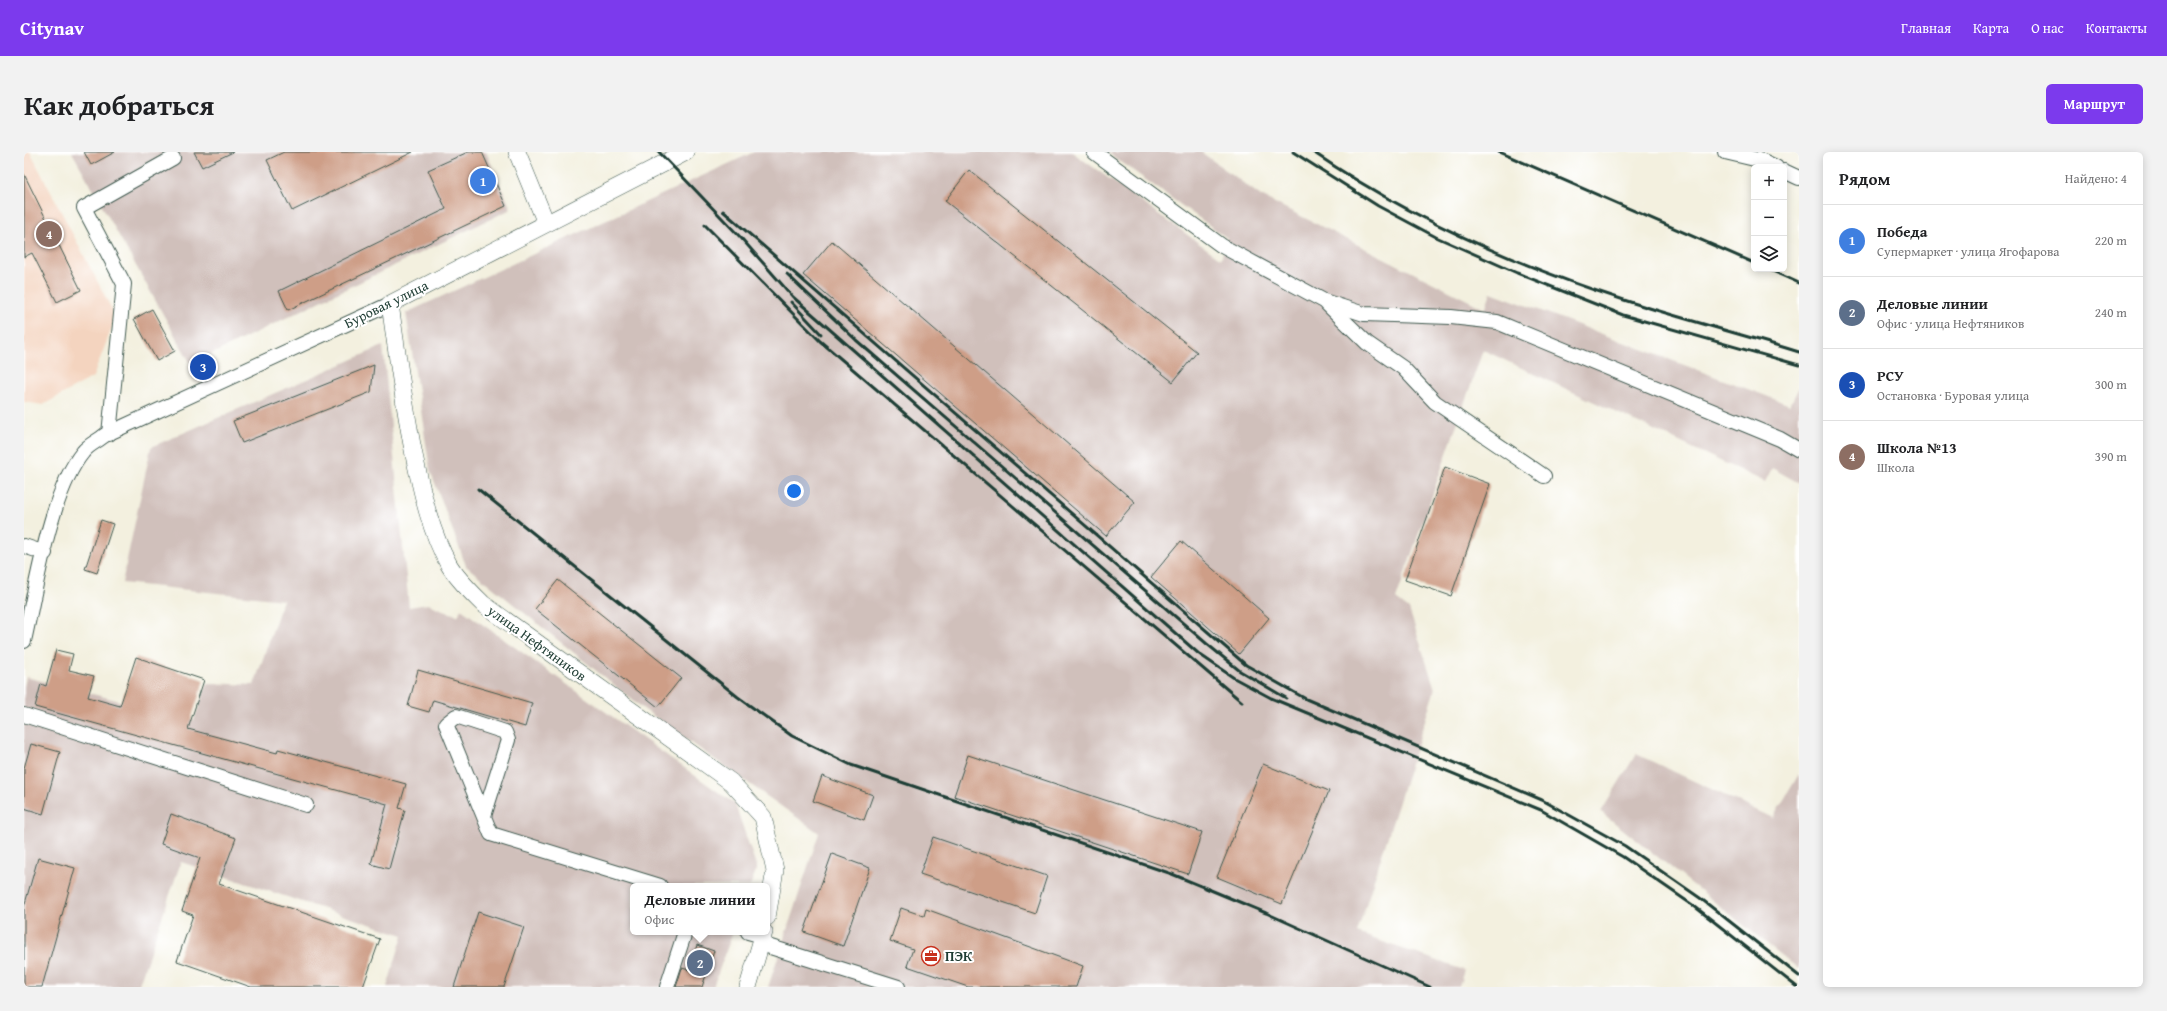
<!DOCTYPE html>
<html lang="ru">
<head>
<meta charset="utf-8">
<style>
	:root { --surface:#fff; --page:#f2f2f2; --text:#202124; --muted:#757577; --line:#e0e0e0; --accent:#7c3aed }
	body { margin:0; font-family:"Gentium Book Plus",serif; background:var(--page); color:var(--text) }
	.controls { position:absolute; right:12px; top:12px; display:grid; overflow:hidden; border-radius:6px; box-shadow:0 2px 10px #0003 }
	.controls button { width:36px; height:36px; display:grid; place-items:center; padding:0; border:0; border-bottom:1px solid var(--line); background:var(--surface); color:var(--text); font:20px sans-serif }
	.you { position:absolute; left:770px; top:339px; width:14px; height:14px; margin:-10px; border:3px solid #fff; border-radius:50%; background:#1a73e8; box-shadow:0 0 0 6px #1a73e833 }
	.badge { display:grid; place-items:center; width:26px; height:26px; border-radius:50%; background:var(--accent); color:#fff; font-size:13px; font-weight:700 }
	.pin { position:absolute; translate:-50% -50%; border:2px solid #fff; box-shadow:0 1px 4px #0006 }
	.popup { position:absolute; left:606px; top:731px; width:140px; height:52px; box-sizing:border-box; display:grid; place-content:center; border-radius:6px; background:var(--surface); filter:drop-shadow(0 1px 3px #0005); font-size:13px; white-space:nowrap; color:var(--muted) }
	.popup b { font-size:15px; color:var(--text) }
	.popup::after { content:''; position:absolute; left:50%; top:100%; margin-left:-8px; border:8px solid transparent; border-top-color:var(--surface) }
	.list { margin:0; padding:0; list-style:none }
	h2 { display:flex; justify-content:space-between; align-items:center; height:52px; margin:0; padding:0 16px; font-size:17px }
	h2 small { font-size:13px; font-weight:400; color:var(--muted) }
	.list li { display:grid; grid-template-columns:26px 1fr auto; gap:12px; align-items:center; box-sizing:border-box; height:72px; padding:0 16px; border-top:1px solid var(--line) }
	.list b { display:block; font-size:15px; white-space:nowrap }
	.list p { margin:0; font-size:13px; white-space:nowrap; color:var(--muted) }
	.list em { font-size:13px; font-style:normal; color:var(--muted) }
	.icon { flex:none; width:22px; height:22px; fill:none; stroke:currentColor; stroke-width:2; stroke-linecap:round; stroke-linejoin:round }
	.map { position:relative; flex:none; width:1775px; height:835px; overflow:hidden; border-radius:6px }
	header { display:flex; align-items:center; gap:24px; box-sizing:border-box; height:56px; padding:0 20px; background:var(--accent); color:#fff }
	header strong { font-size:19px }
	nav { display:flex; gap:22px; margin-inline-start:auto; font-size:14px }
	.intro { display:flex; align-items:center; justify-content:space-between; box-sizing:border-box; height:96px; padding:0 24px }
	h1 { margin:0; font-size:28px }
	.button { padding:10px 18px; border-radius:6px; background:var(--accent); color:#fff; font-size:14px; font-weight:700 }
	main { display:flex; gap:24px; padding:0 24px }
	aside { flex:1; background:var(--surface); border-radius:6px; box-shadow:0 2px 10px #0003 }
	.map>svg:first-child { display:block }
	.built { fill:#f4d4bf }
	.industrial { fill:#d0c0bb }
	.building { fill:#ce9e87 }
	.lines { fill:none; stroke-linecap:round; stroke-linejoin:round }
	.minor-casing { stroke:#3f584e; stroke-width:16 }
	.major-casing { stroke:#3f584e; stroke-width:18 }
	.minor { stroke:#fff; stroke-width:14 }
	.major { stroke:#fff; stroke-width:17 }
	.rail { stroke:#1f3d34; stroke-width:3 }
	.labels { text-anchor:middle; stroke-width:4; stroke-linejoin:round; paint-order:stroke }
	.street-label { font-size:14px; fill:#1f3d34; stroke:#fff }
	.poi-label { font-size:14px; font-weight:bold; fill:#1f3d34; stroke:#fff; text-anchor:start }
</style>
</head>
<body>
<header>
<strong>Citynav</strong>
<nav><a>Главная</a><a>Карта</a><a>О нас</a><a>Контакты</a></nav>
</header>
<div class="intro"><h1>Как добраться</h1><a class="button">Маршрут</a></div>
<main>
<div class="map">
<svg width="1775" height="835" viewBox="0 0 1775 835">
	<rect width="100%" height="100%" fill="#fff"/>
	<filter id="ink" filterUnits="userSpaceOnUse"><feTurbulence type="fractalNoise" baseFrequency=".025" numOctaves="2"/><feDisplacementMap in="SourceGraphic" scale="8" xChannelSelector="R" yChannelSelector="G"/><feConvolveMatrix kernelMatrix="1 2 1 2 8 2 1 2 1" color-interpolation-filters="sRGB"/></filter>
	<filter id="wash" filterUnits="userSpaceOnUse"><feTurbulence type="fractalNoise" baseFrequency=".012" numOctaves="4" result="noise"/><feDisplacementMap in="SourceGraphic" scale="16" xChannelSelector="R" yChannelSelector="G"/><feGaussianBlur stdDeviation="0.9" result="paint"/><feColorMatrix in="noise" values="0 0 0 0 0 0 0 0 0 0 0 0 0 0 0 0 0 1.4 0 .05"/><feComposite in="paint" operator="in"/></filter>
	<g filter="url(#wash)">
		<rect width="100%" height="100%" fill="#f3f0df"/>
		<!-- built -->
		<path class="built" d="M 0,0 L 6,0 L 92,165 L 69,225 L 19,253 L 0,250 Z"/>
		<!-- industrial -->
		<g class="industrial">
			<path d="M 48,0 L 462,0 L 487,57 L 167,212 Z"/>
			<path d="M 730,0 L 1048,0 L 1197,107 L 1203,86 L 1083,0 L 1177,0 L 1237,44 L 1461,157 L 1467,140 L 1766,253 L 1775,235 L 1775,331 L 1748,316 L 1741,330 L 1459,198 L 1372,447 L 1385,457 L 1411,537 L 1333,781 L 1440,818 L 1435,835 L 744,835 L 795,681 L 621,558 L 442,414 L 406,318 L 382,161 Z"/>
			<path d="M 359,194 L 385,455 L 404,452 L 434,464 L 437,457 L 711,652 L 733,716 L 726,734 L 609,734 L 609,780 L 709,780 L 689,835 L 363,835 L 379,783 L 157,710 L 114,835 L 0,835 L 0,535 L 2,525 L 170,568 L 183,531 L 230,533 L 259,448 L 98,431 L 127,295 Z"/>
			<path d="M 1612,602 L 1749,666 L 1775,622 L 1775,817 L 1577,660 Z"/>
		</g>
		<g id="blocks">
			<!-- building -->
			<g class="building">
				<path d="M 60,0 L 91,0 L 67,13 Z"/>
				<path d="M 170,0 L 209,0 L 178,15 Z"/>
				<path d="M 260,0 L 389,0 L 268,59 L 243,8 Z"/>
				<path d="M 444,0 L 458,0 L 482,54 L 264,158 L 255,139 L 422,57 L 404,18 Z"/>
				<path d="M 945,18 L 1173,200 L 1149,230 L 921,49 Z"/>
				<path d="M 0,22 L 57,138 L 33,150 L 8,101 L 0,105 Z"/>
				<path d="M 808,89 L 1111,350 L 1082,384 L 779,123 Z"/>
				<path d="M 128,157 L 151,199 L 133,209 L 110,167 Z"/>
				<path d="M 350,213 L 347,240 L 218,291 L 209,269 Z"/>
				<path d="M 1421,315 L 1466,332 L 1427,444 L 1381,428 Z"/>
				<path d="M 77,368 L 89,372 L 73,421 L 61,417 Z"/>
				<path d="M 1157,389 L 1245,466 L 1215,502 L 1127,425 Z"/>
				<path d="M 534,428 L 657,526 L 634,555 L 511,457 Z"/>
				<path d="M 32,498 L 49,502 L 45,518 L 70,524 L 64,545 L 96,554 L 112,505 L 180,528 L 164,577 L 253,601 L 254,597 L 382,632 L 375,656 L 381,658 L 365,717 L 347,712 L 363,652 L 11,555 L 17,532 L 22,534 Z"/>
				<path d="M 394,518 L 508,551 L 501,575 L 409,548 L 405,560 L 384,554 Z"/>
				<path d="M 7,592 L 36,600 L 19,662 L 0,656 L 0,616 Z"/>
				<path d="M 944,603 L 1178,680 L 1164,722 L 930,644 Z"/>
				<path d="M 1239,612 L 1305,639 L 1258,752 L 1193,725 Z"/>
				<path d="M 798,624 L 849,643 L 840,668 L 789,649 Z"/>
				<path d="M 147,662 L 212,686 L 195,732 L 356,787 L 339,835 L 227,835 L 153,809 L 169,763 L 158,759 L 176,706 L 137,692 Z"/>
				<path d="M 909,685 L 1023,724 L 1011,761 L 896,722 Z"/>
				<path d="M 808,702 L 846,716 L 819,794 L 780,780 Z"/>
				<path d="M 14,706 L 51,716 L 18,835 L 0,835 L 0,755 Z"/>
				<path d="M 877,756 L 900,764 L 902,757 L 1059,814 L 1052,835 L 944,835 L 883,814 L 889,797 L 866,789 Z"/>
				<path d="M 454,760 L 500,775 L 480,835 L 430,835 Z"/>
				<path d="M 673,793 L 690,799 L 678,835 L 652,835 L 658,816 L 665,818 Z"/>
			</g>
		</g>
	</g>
	<g filter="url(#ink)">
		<use href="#blocks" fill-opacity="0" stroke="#3f584e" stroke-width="1"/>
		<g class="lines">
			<!-- minor casing -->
			<g class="minor-casing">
				<g id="minor">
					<path d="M 1070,0 L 1198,94 L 1300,149 L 1340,162 L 1427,165 L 1473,170 L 1756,287 L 1775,298"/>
					<path d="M 1701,0 L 1739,9 L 1752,15"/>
					<path d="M 1760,19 L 1775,26"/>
					<path d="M 1303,152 L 1343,191 L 1379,216 L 1411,250 L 1520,324"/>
					<path d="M 85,282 L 100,132 L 60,56 L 149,6"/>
					<path d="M 0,394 L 21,401"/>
					<path d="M 0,489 C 12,437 26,340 59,300 C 64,293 74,289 81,283 L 366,152"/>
					<path d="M 0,563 L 282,653"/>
					<path d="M 460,664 L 484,588 L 481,580 L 432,564 L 422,572 L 467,682 L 636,734"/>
					<path d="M 724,780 L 739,784"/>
					<path d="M 737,792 L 874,835"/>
					<path d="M 643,835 L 661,780"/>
				</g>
			</g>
			<!-- major casing -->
			<g class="major-casing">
				<g id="major">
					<path d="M 493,0 L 522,71"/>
					<path d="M 662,0 L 366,152 C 373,202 380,253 390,303 C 398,340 406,379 425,413 C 434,428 447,440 459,452 L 707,630 L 739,665 L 751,718 L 743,765"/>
					<path d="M 724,835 L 740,780"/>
				</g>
			</g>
			<!-- minor -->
			<use href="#minor" class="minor"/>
			<!-- major -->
			<use href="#major" class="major"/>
			<!-- rail -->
			<g class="rail">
				<path d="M 635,0 L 718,87 L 769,145 L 1175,502 L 1210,526 L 1247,546 L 1517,658 L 1599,705 L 1670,754 L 1773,835"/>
				<path d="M 1269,0 L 1354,54 L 1412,85 L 1493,121 L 1599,163 L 1775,213"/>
				<path d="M 1289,0 C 1384,65 1492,113 1600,148 C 1658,167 1717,182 1775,200"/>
				<path d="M 1475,0 L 1730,111"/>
				<path d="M 699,59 L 1222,513 L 1282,547 L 1518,648 L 1601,694 L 1676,746 L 1775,824"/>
				<path d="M 681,73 L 796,189 L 1218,550"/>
				<path d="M 1744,117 L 1775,131"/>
				<path d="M 763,122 L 832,188 L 1183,492 L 1216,519 L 1262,546"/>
				<path d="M 767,150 L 797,182"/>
				<path d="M 454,337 L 714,545 L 768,584 L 827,613 L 1148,722 L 1242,761 L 1406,835"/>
			</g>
		</g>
	</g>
	<!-- icons -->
	<defs>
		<g id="office-ring" transform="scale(1)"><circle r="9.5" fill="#fff" stroke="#c8321e" stroke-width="1.5"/><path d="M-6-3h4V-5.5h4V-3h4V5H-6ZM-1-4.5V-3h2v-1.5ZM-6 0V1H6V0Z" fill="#c8321e"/></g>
	</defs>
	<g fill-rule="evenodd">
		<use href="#office-ring" x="907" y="804"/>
	</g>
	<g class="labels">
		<!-- street labels -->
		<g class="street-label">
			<text transform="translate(362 152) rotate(-26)" y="5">Буровая улица</text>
			<text transform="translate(513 491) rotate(36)" y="5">улица Нефтяников</text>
		</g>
		<!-- poi labels -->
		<g class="poi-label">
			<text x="921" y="809">ПЭК</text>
		</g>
	</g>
</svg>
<div class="controls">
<button>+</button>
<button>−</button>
<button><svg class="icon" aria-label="layers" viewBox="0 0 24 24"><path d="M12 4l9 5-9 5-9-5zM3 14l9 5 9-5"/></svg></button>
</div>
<div class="you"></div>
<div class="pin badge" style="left:459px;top:29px;background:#3f7fe0">1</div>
<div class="pin badge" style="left:676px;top:811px;background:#5c6f8a">2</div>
<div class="popup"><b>Деловые линии</b>Офис</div>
<div class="pin badge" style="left:179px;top:215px;background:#1a4fb4">3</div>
<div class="pin badge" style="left:25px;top:82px;background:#8d6e63">4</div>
</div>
<aside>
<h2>Рядом<small>Найдено: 4</small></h2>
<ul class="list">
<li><span class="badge" style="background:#3f7fe0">1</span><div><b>Победа</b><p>Супермаркет · улица Ягофарова</p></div><em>220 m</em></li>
<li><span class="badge" style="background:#5c6f8a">2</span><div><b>Деловые линии</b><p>Офис · улица Нефтяников</p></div><em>240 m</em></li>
<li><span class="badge" style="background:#1a4fb4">3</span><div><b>РСУ</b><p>Остановка · Буровая улица</p></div><em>300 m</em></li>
<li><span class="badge" style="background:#8d6e63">4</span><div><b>Школа №13</b><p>Школа</p></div><em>390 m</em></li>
</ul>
</aside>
</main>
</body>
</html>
